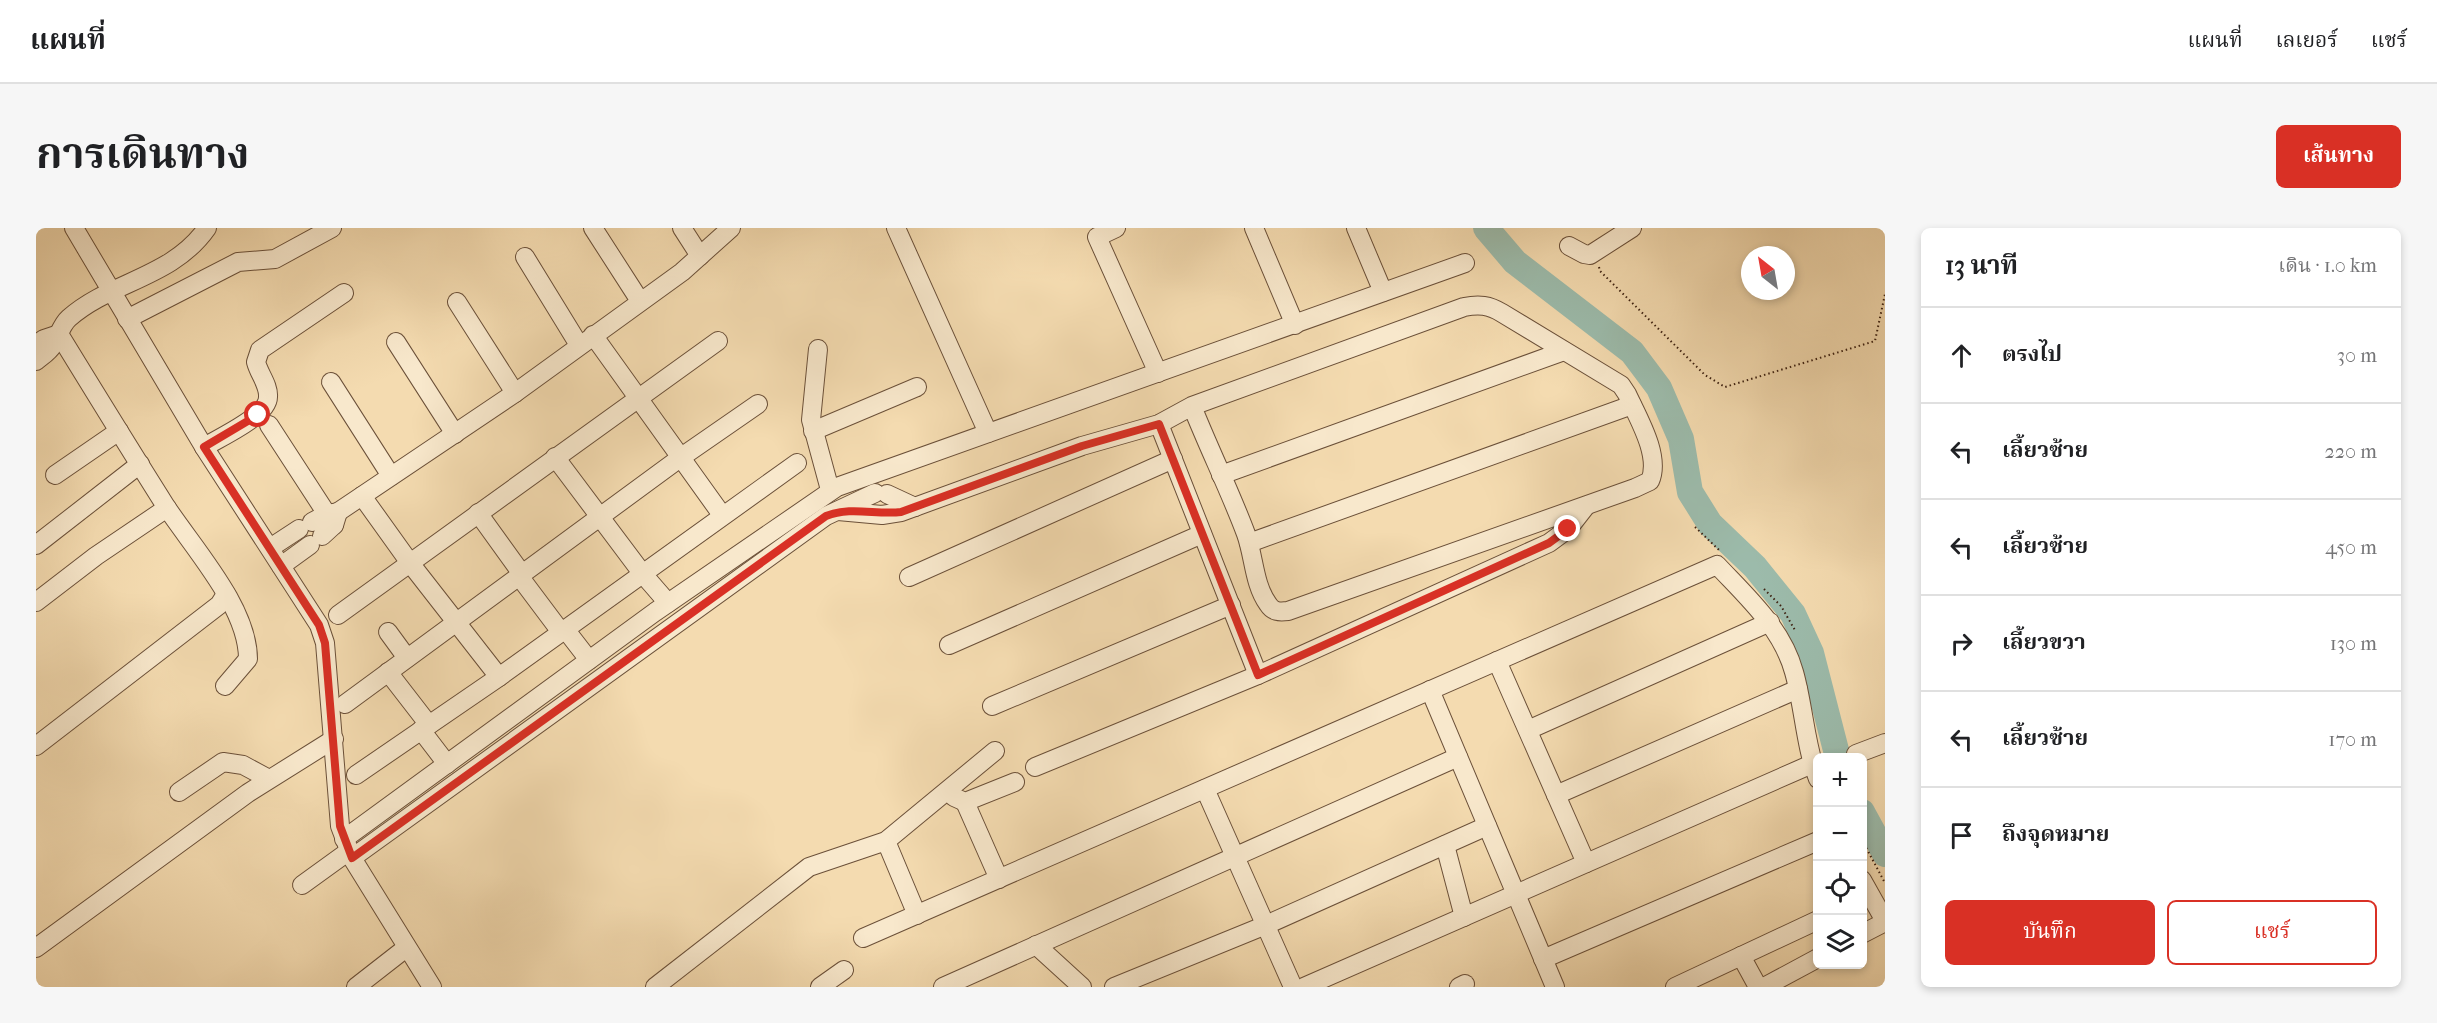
<!DOCTYPE html>
<html lang="th">
<head>
<meta charset="utf-8">
<style>
	:root { --surface:#fff; --page:#f6f6f6; --text:#202124; --muted:#757577; --line:#e0e0e0; --accent:#d93025 }
	body { margin:0; font-family:"IM FELL French Canon","Noto Serif Thai",serif; background:var(--page); color:var(--text) }
	.controls { position:absolute; right:18px; bottom:18px; display:grid; overflow:hidden; border-radius:9px; box-shadow:0 3px 9px #0003 }
	.controls button { width:54px; height:54px; display:grid; place-items:center; padding:0; border:0; border-bottom:2px solid var(--line); background:var(--surface); color:var(--text); font:30px sans-serif }
	.compass { position:absolute; left:1705px; top:18px; width:54px; height:54px; border-radius:50%; background:var(--surface); box-shadow:0 3px 9px #0003; rotate:329deg }
	.stop { position:absolute; width:18px; height:18px; margin:-14px; border:4px solid #d93025; border-radius:50%; background:#fff }
	.stop.end { background:#d93025; border-color:#fff; box-shadow:0 2px 6px #0008 }
	.list { margin:0; padding:0; list-style:none }
	h2 { display:flex; justify-content:space-between; align-items:center; height:78px; margin:0; padding:0 24px; font-size:26px }
	h2 small { font-size:20px; font-weight:400; color:var(--muted) }
	.list li { display:grid; grid-template-columns:39px 1fr auto; gap:18px; align-items:center; box-sizing:border-box; height:96px; padding:0 24px; border-top:2px solid var(--line) }
	.list b { display:block; font-size:22px; white-space:nowrap }
	.list em { font-size:20px; font-style:normal; color:var(--muted) }
	.actions { display:flex; gap:12px; padding:18px 24px }
	.actions a { flex:1; padding:14px 0; border:2px solid var(--accent); border-radius:9px; text-align:center; font-size:21px; color:var(--accent) }
	.actions .main { background:var(--accent); color:#fff }
	.icon { flex:none; width:33px; height:33px; fill:none; stroke:currentColor; stroke-width:2; stroke-linecap:round; stroke-linejoin:round }
	.map { position:relative; flex:none; width:1849px; height:759px; overflow:hidden; border-radius:9px }
	header { display:flex; align-items:center; gap:36px; box-sizing:border-box; height:84px; padding:0 30px; background:var(--surface); border-bottom:2px solid var(--line) }
	header strong { font-size:28px }
	nav { display:flex; gap:33px; margin-inline-start:auto; font-size:21px }
	.intro { display:flex; align-items:center; justify-content:space-between; box-sizing:border-box; height:144px; padding:0 36px }
	h1 { margin:0; font-size:42px }
	.button { padding:15px 27px; border-radius:9px; background:var(--accent); color:#fff; font-size:21px; font-weight:700 }
	main { display:flex; gap:36px; padding:0 36px }
	aside { flex:1; background:var(--surface); border-radius:9px; box-shadow:0 3px 9px #0003 }
	.map>svg:first-child { display:block }
	.lines { fill:none; stroke-linecap:round; stroke-linejoin:round }
	.river { stroke:#9cbbab; stroke-width:26 }
	.minor-casing { stroke:#6b5039; stroke-width:20 }
	.path { stroke:#3d2111; stroke-width:2; stroke-dasharray:1.5 3; stroke-linecap:butt }
	.minor { stroke:#f8e8cc; stroke-width:18 }
	.route { stroke:#d93025; stroke-width:8 }
</style>
</head>
<body>
<header>
<strong>แผนที่</strong>
<nav><a>แผนที่</a><a>เลเยอร์</a><a>แชร์</a></nav>
</header>
<div class="intro"><h1>การเดินทาง</h1><a class="button">เส้นทาง</a></div>
<main>
<div class="map">
<svg width="1849" height="759" viewBox="0 0 1849 759">
	<rect width="100%" height="100%" fill="#f4dbb0"/>
	<filter id="stains"><feTurbulence type="fractalNoise" baseFrequency=".00333" numOctaves="4"/><feColorMatrix values="0 0 0 0 .2 0 0 0 0 .09 0 0 0 0 .02 0 0 0 .5 -.17"/></filter>
	<radialGradient id="worn" r=".72"><stop offset=".6" stop-color="#630" stop-opacity="0"/><stop offset="1" stop-color="#630" stop-opacity=".3"/></radialGradient>
	<g class="lines">
		<!-- river -->
		<g class="river">
			<path d="M 1450,0 L 1479,34 L 1596,124 L 1623,160 L 1645,211 L 1654,264 L 1674,296 L 1719,339 L 1757,386 L 1775,425 L 1802,530"/>
			<path d="M 1826,584 L 1849,626"/>
		</g>
		<!-- minor casing -->
		<g class="minor-casing">
			<g id="minor">
				<path d="M 38,0 L 168,219 L 283,397 L 289,415 L 304,598 L 316,630 L 396,759"/>
				<path d="M 557,0 L 604,73"/>
				<path d="M 646,0 L 664,28"/>
				<path d="M 860,0 L 952,205"/>
				<path d="M 1080,0 L 1061,9 L 1122,145"/>
				<path d="M 1218,0 L 1259,97"/>
				<path d="M 1320,0 L 1347,64"/>
				<path d="M 1533,18 L 1548,26 L 1554,27 L 1596,0"/>
				<path d="M 489,29 L 543,117"/>
				<path d="M 421,74 L 479,165"/>
				<path d="M 91,91 L 202,34 L 239,31 L 296,0"/>
				<path d="M 557,107 L 686,287"/>
				<path d="M 360,114 L 419,206"/>
				<path d="M 0,116 L 8,111 L 23,106 C 58,163 93,220 129,277 C 157,320 212,379 212,431 L 189,458"/>
				<path d="M 782,121 L 775,192 L 794,262"/>
				<path d="M 0,133 C 6,128 13,124 17,117 C 23,108 25,97 33,90 C 75,53 136,50 171,0"/>
				<path d="M 295,154 L 355,248"/>
				<path d="M 1123,196 L 1222,447"/>
				<path d="M 233,197 L 298,297"/>
				<path d="M 777,203 L 881,159"/>
				<path d="M 168,219 C 183,210 232,188 232,169 C 233,157 223,146 220,134 L 224,122 L 308,65"/>
				<path d="M 519,229 L 606,345 L 632,375"/>
				<path d="M 19,247 L 83,203"/>
				<path d="M 1185,247 L 1528,123"/>
				<path d="M 851,266 L 879,279"/>
				<path d="M 326,268 L 374,335 L 463,449"/>
				<path d="M 802,283 L 846,287 L 865,284 L 1046,218 L 1123,196 L 1156,178 L 1428,79 C 1443,76 1453,77 1466,85 L 1585,157 L 1591,166 C 1602,190 1625,228 1614,253 L 1599,260 L 1252,383 C 1243,384 1237,384 1232,376 C 1218,357 1218,328 1210,306 C 1194,263 1173,221 1156,178"/>
				<path d="M 302,284 L 479,165 L 646,44 L 695,0"/>
				<path d="M 442,285 L 486,346"/>
				<path d="M 276,294 L 291,286 L 302,284 L 298,297 L 286,308"/>
				<path d="M 1213,315 L 1596,177"/>
				<path d="M 0,317 L 104,236"/>
				<path d="M 234,320 L 263,301"/>
				<path d="M 245,338 L 274,317"/>
				<path d="M 483,348 L 525,404"/>
				<path d="M 873,349 L 1137,231"/>
				<path d="M 0,374 L 60,328 L 131,280"/>
				<path d="M 302,387 L 682,113"/>
				<path d="M 529,401 L 553,432"/>
				<path d="M 352,404 L 371,430"/>
				<path d="M 913,417 L 1166,306"/>
				<path d="M 1461,433 L 1550,635"/>
				<path d="M 352,444 L 393,497"/>
				<path d="M 1394,462 L 1519,759"/>
				<path d="M 309,476 L 644,230 L 722,176"/>
				<path d="M 956,478 L 1195,377"/>
				<path d="M 385,502 L 411,536"/>
				<path d="M 1492,502 L 1734,394"/>
				<path d="M 0,518 L 183,377 L 190,366"/>
				<path d="M 1820,526 L 1849,515"/>
				<path d="M 999,539 L 1222,447 L 1513,315 L 1532,301 L 1550,278"/>
				<path d="M 320,547 L 463,449 L 761,235"/>
				<path d="M 1169,561 L 1257,759"/>
				<path d="M 143,564 L 187,534 L 207,537 L 233,551"/>
				<path d="M 1520,567 L 1762,461"/>
				<path d="M 918,569 L 929,574 L 979,554"/>
				<path d="M 929,574 L 963,651"/>
				<path d="M 308,611 L 619,384 L 801,259 L 1429,35"/>
				<path d="M 850,613 L 881,687"/>
				<path d="M 1409,617 L 1428,689"/>
				<path d="M 316,630 L 790,288 L 839,265"/>
				<path d="M 1826,652 L 1849,693"/>
				<path d="M 266,657 L 313,623"/>
				<path d="M 1826,706 L 1849,694"/>
				<path d="M 827,710 L 1681,337 C 1711,369 1746,400 1758,444 C 1768,479 1769,517 1782,551"/>
				<path d="M 1000,717 L 1046,759"/>
				<path d="M 0,720 L 212,565 L 298,511"/>
				<path d="M 1705,728 L 1722,759"/>
				<path d="M 1507,731 L 1782,613"/>
				<path d="M 320,759 L 370,720"/>
				<path d="M 619,759 L 773,639 L 850,613 L 959,523"/>
				<path d="M 784,759 L 808,742"/>
				<path d="M 907,759 L 1422,529"/>
				<path d="M 1078,759 L 1230,697 L 1451,598"/>
				<path d="M 1268,759 L 1776,536"/>
				<path d="M 1423,759 L 1429,756"/>
				<path d="M 1639,759 L 1782,692"/>
				<path d="M 1728,759 L 1782,730"/>
			</g>
		</g>
		<!-- path -->
		<g class="path">
			<path d="M 1563,39 L 1564,43 L 1669,147 L 1689,159 L 1839,113 L 1849,66"/>
			<path d="M 1659,299 L 1683,322"/>
			<path d="M 1728,361 L 1745,378 L 1760,404"/>
			<path d="M 1826,612 L 1849,655"/>
		</g>
		<!-- minor -->
		<use href="#minor" class="minor"/>
	</g>
	<g class="lines">
		<!-- route -->
		<path class="route" d="M 222,187 L 168,219 L 283,397 L 289,415 L 304,598 L 316,630 L 790,288 C 815,278 840,287 865,284 L 1046,218 L 1123,196 L 1222,447 L 1513,315 L 1532,301"/>
	</g>
	<rect width="100%" height="100%" filter="url(#stains)"/>
	<rect width="100%" height="100%" fill="url(#worn)"/>
</svg>
<div class="controls">
<button>+</button>
<button>−</button>
<button><svg class="icon" aria-label="locate" viewBox="0 0 24 24"><circle cx="12" cy="12" r="6"/><path d="M12 2v4M12 18v4M2 12h4M18 12h4"/></svg></button>
<button><svg class="icon" aria-label="layers" viewBox="0 0 24 24"><path d="M12 4l9 5-9 5-9-5zM3 14l9 5 9-5"/></svg></button>
</div>
<svg class="compass" viewBox="-18 -18 36 36"><path d="M0-13l5 13h-10z" fill="#e53935"/><path d="M0 13l5-13h-10z" fill="#757577"/></svg>
<div class="stop" style="left:222px;top:187px"></div>
<div class="stop end" style="left:1532px;top:301px"></div>
</div>
<aside>
<h2>13 นาที<small>เดิน · 1.0 km</small></h2>
<ul class="list">
<li><svg class="icon" aria-label="ahead" viewBox="0 0 24 24"><path d="M12 20V5M6 11l6-6 6 6"/></svg><div><b>ตรงไป</b></div><em>30 m</em></li>
<li><svg class="icon" aria-label="left" viewBox="0 0 24 24"><path d="M17 20v-9H6M10 6l-5 5 5 5"/></svg><div><b>เลี้ยวซ้าย</b></div><em>220 m</em></li>
<li><svg class="icon" aria-label="left" viewBox="0 0 24 24"><path d="M17 20v-9H6M10 6l-5 5 5 5"/></svg><div><b>เลี้ยวซ้าย</b></div><em>450 m</em></li>
<li><svg class="icon" aria-label="right" viewBox="0 0 24 24"><path d="M7 20v-9h11M14 6l5 5-5 5"/></svg><div><b>เลี้ยวขวา</b></div><em>130 m</em></li>
<li><svg class="icon" aria-label="left" viewBox="0 0 24 24"><path d="M17 20v-9H6M10 6l-5 5 5 5"/></svg><div><b>เลี้ยวซ้าย</b></div><em>170 m</em></li>
<li><svg class="icon" aria-label="arrive" viewBox="0 0 24 24"><path d="M6 21V4h12l-3 4 3 4H6"/></svg><div><b>ถึงจุดหมาย</b></div></li>
</ul>
<div class="actions"><a class="main">บันทึก</a><a>แชร์</a></div>
</aside>
</main>
</body>
</html>
